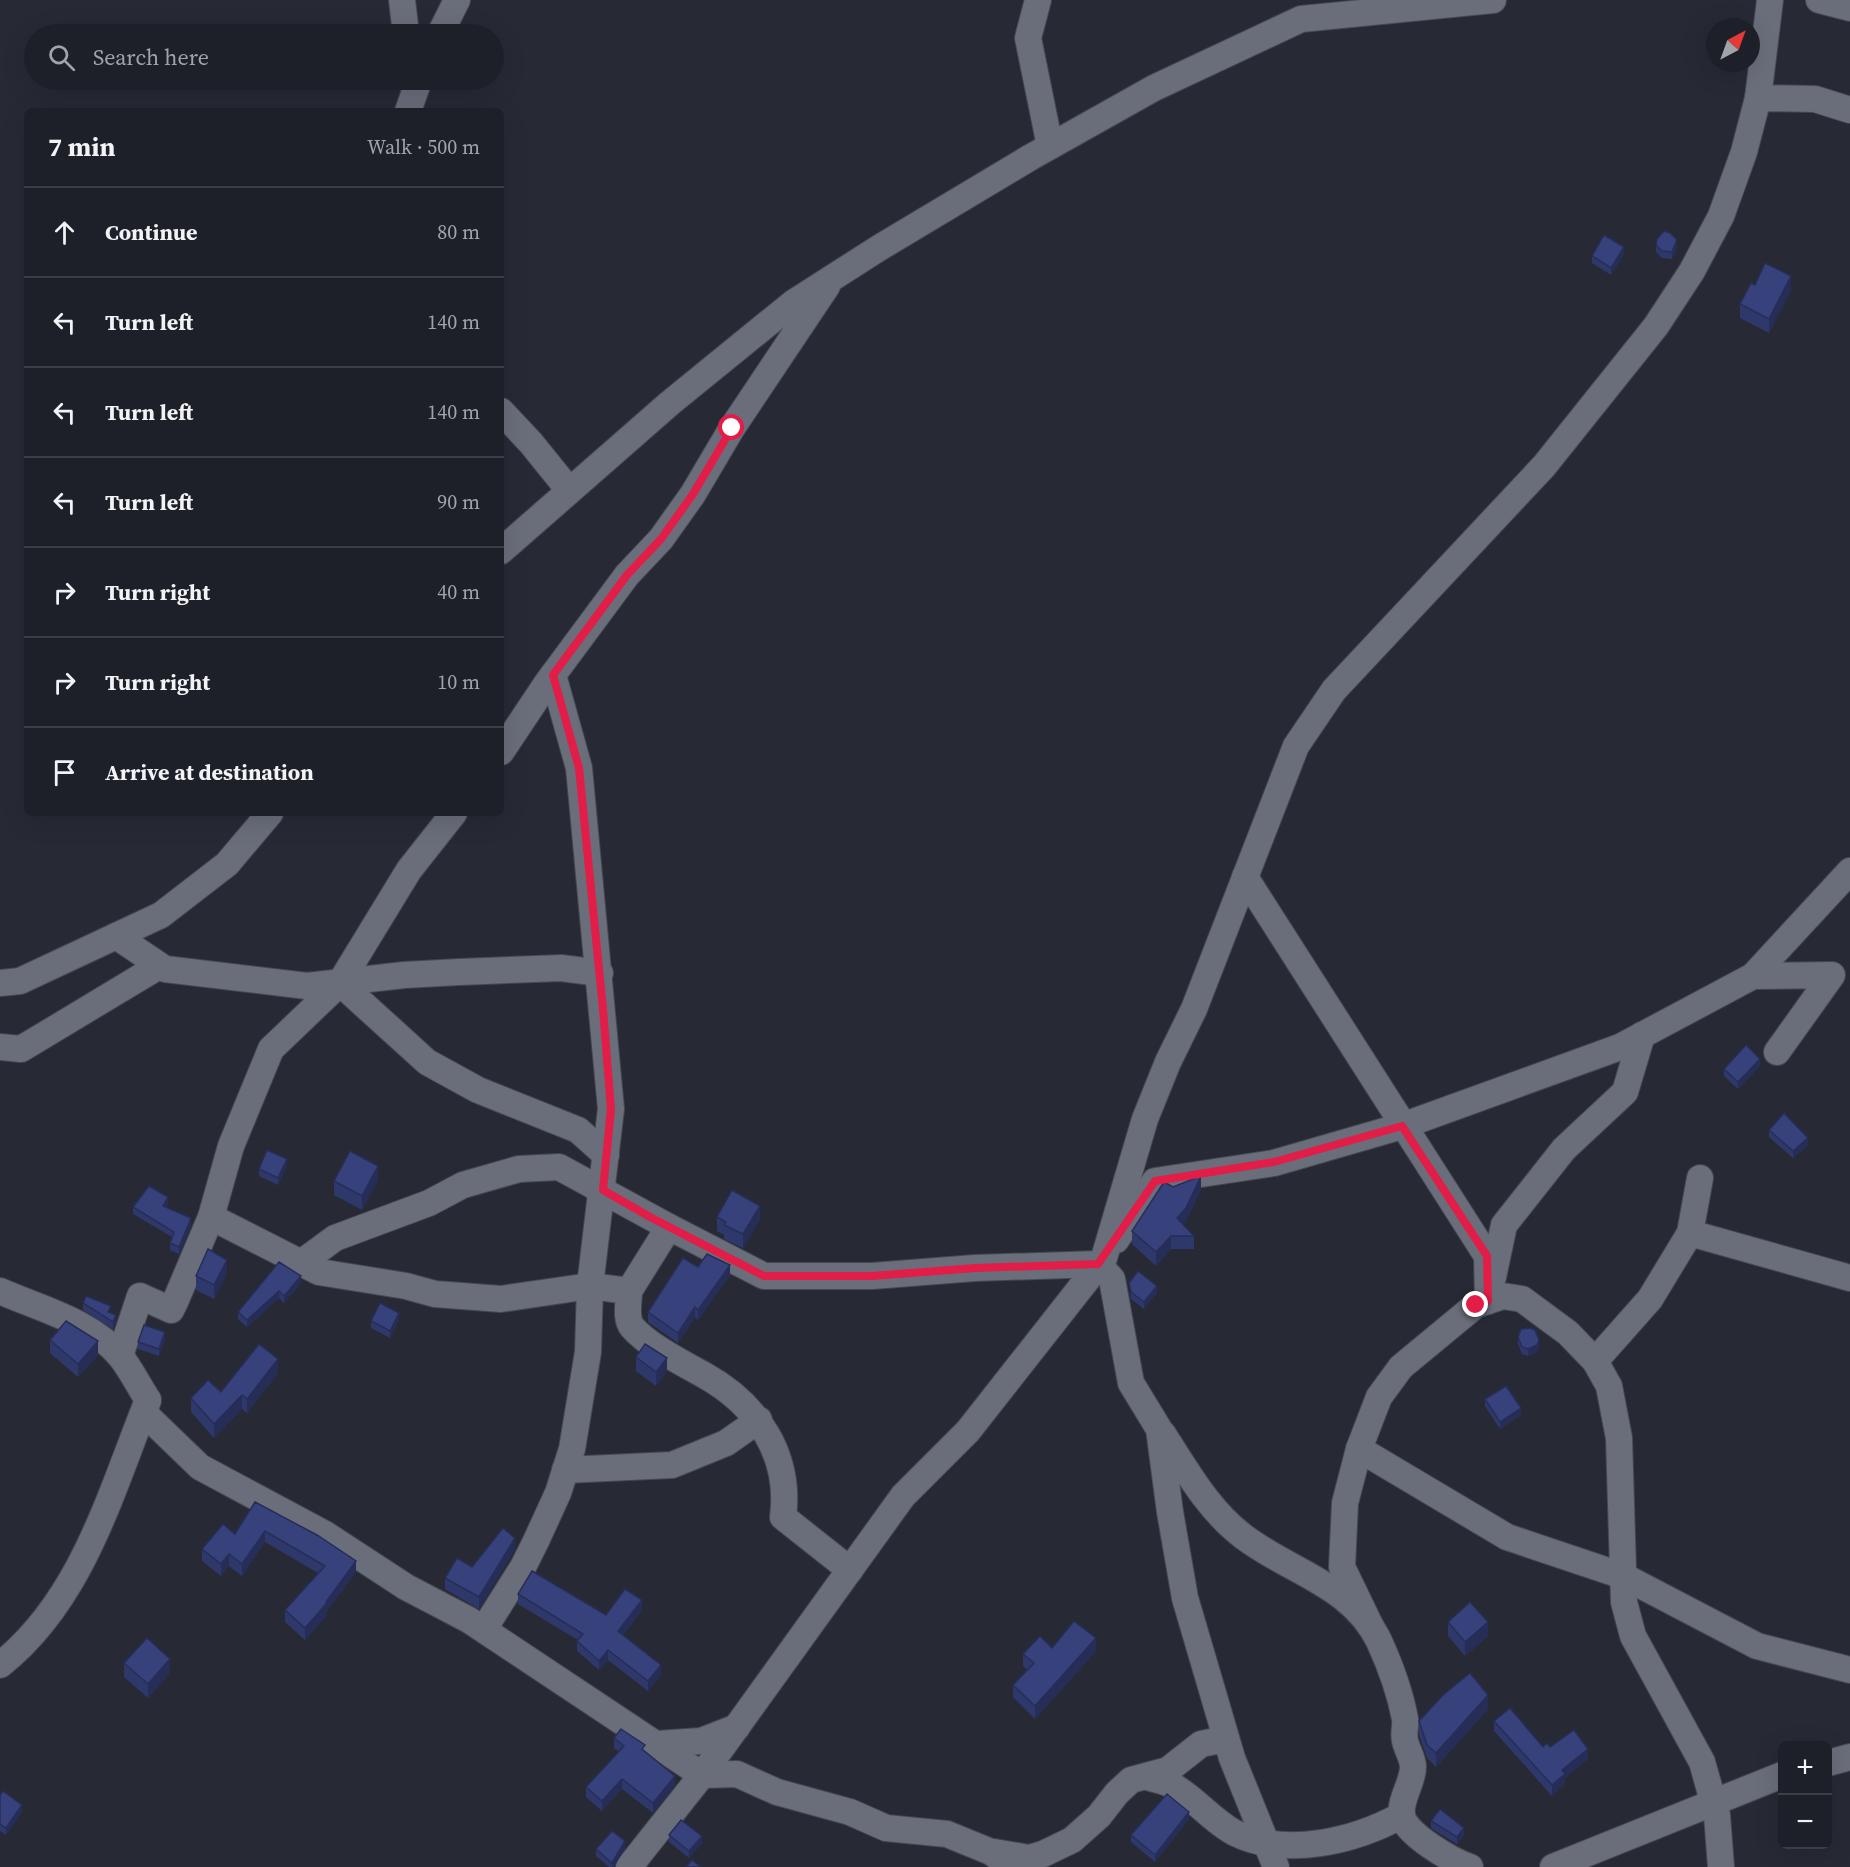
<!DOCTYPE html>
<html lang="en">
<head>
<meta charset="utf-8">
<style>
	:root { --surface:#1d2028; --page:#2a2d34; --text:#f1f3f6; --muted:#a0a3a8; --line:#3b3e45 }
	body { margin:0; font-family:"Source Serif 4",serif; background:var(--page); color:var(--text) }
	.controls { position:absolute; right:18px; bottom:18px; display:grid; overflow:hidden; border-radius:9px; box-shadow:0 6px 24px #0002 }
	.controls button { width:54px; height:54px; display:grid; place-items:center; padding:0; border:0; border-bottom:2px solid var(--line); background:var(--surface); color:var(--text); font:30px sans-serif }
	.compass { position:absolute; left:1706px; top:18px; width:54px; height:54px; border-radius:50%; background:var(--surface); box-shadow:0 6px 24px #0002; rotate:41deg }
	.stop { position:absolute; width:18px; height:18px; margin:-14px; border:4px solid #e11d48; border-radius:50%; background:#fff }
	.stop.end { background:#e11d48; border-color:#fff; box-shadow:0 2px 6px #0008 }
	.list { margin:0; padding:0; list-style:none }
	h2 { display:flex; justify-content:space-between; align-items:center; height:78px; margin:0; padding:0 24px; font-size:26px }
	h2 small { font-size:20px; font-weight:400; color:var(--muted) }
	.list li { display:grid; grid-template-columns:39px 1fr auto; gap:18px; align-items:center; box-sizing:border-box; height:90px; padding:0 24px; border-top:2px solid var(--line) }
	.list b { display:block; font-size:22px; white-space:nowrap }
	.list em { font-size:20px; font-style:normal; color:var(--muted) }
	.icon { flex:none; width:33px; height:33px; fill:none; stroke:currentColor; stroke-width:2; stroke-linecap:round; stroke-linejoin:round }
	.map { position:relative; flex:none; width:1850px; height:1867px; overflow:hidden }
	.search { position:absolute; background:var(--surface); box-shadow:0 6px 24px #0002; left:24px; top:24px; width:480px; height:66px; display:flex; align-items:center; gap:15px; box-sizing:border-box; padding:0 21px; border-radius:33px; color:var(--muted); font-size:22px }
	.panel { position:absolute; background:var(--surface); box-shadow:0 6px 24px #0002; left:24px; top:108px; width:480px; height:708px; border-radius:9px }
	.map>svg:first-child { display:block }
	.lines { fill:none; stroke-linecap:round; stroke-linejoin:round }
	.minor-casing { stroke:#464851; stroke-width:28 }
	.minor { stroke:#6a6e7b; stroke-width:26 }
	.wall { fill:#2f386b }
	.shaded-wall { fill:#262e57 }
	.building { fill:#37417c; stroke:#262e57; stroke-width:1.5 }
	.route { stroke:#e11d48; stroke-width:8 }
</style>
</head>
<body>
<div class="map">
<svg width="1850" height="1867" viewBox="0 0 1850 1867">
	<rect width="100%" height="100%" fill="#272a35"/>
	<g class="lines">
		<!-- minor casing -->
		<g class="minor-casing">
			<g id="minor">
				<path d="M 402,0 L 406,34"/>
				<path d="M 1038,0 L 1028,38 L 1050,146"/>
				<path d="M 1819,0 L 1850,8"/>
				<path d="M 440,34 L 457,0"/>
				<path d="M 1758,98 L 1815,99 L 1850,110"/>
				<path d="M 408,111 L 419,80"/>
				<path d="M 501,411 L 531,443 L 569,490"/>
				<path d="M 501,551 L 670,403 L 793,303 L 879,248 L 1031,157 L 1154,88 L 1301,19 L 1493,0"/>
				<path d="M 501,752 L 547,683 L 627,575 L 661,539 L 693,494 L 732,428 L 827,286"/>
				<path d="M 1245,877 L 1487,1256 L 1488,1301"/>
				<path d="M 116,936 L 165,969 L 307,986 L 404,975 L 459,972 L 561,968 L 600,973"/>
				<path d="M 1753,976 L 1832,975 L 1777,1052"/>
				<path d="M 0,983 L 20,981 L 161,915 L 227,864 L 270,813"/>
				<path d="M 340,983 L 427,1062 L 478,1090 L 578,1130 L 606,1155"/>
				<path d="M 0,1047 L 21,1049 L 159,966"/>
				<path d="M 211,1217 L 319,1272 L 406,1286 L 435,1294 L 501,1299 L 590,1286 L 629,1291 L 669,1227 L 764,1276 L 872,1276 L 975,1268 L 1098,1264 L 1112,1279 L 1131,1383 L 1159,1429 L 1170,1512 L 1185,1598 L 1232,1758 L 1276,1867"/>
				<path d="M 1690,1233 L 1700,1178"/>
				<path d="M 1116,1240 L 1155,1181 L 1274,1163 L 1402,1126 L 1620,1047 L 1753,976 L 1850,871"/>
				<path d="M 301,1263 L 335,1238 L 429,1203 L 463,1185 L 519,1169 L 559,1167 L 669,1227"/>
				<path d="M 1493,1277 L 1504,1225 L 1564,1149 L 1625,1092 L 1642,1035"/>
				<path d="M 0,1291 C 41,1309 91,1321 121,1357 C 131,1370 139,1386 148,1400 L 144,1413 L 200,1467 L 325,1534 L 406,1587 L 469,1620 L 702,1775 L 737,1774 L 777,1792 L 850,1812 L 886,1828 L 947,1834 L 991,1852 L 1012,1867"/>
				<path d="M 629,1291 C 629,1302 625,1318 632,1327 C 647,1345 684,1364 704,1375 C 758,1405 791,1456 783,1517 L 850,1570"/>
				<path d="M 120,1356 L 140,1296 L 171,1310 L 175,1302 L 211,1217 L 231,1146 L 271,1049 L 340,983 L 409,870 L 454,813"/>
				<path d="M 1595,1361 L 1650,1299 L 1690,1233 L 1850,1278"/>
				<path d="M 1163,1434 C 1186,1470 1209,1511 1244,1537 C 1290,1572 1352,1585 1379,1641 C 1390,1665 1400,1692 1405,1719 C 1406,1726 1403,1734 1405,1741 C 1407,1750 1413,1758 1413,1767 C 1413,1783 1399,1800 1402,1816 C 1407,1835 1452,1861 1470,1867"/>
				<path d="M 1359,1449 L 1507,1537 L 1623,1576 L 1757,1646 L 1850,1670"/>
				<path d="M 565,1470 L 672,1465 L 726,1443 L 759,1420"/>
				<path d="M 1371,1627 L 1342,1567 L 1345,1503 L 1359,1449 L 1379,1397 L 1401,1367 L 1476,1305 L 1503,1296 L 1522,1299 L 1568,1333 L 1595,1361 L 1609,1386 L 1619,1438 L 1624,1602 L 1633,1636 L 1702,1762 L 1717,1815 L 1721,1867"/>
				<path d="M 484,1629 L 523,1567 L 536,1541 L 558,1493 L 572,1449 L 588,1352 L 590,1286 L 611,1109 L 579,768 L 553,675"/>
				<path d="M 0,1665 C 82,1600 110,1494 148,1400"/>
				<path d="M 657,1744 L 701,1741 L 737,1727"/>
				<path d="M 1828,1763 L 1850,1757"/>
				<path d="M 1147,1777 C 1156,1780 1166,1781 1173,1786 C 1196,1799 1212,1821 1235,1833 C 1286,1858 1355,1841 1402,1815"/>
				<path d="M 994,1852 L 1029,1858 L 1043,1854 L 1072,1840 L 1099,1816 L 1117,1793 L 1131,1780 L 1168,1770 L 1201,1744 L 1226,1739"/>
				<path d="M 629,1867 L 702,1775 L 903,1496 L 968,1431 L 1104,1258 L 1145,1119 L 1168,1062 L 1194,1009 L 1296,746 L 1334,690 L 1544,466 L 1656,326 L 1692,271 L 1721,216 L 1744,152 L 1758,98 L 1770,0"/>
				<path d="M 1553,1867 L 1782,1775"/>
			</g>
		</g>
		<!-- minor -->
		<use href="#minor" class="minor"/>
	</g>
	<!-- wall -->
	<g class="wall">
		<path d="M 1656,245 L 1677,247 L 1672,259 L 1662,258 L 1656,252 Z"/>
		<path d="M 1624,254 L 1611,275 L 1592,263 L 1592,256 Z"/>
		<path d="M 1755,285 L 1791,290 L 1769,333 L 1740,318 L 1740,304 Z"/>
		<path d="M 1760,1066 L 1738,1089 L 1724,1076 L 1724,1069 Z"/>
		<path d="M 1769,1130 L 1808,1145 L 1793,1158 L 1769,1137 Z"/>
		<path d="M 287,1166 L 278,1185 L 259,1176 L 259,1169 Z"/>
		<path d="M 378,1180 L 362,1210 L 334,1195 L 334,1181 Z"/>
		<path d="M 1173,1187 L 1201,1189 L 1186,1221 L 1183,1224 L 1194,1236 L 1194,1249 L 1171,1249 L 1156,1266 L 1132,1244 L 1132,1231 Z"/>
		<path d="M 168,1204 L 166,1208 L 191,1225 L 179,1254 L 170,1250 L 170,1243 L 172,1237 L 133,1214 L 133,1207 Z"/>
		<path d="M 717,1217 L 760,1219 L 743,1248 L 724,1239 L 724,1235 L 717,1231 Z"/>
		<path d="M 279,1262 L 301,1283 L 284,1303 L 279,1298 L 247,1327 L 238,1319 L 238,1312 Z"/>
		<path d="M 698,1267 L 730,1275 L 698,1320 L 695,1317 L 678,1343 L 648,1322 L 648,1312 Z"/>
		<path d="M 227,1273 L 214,1299 L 196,1290 L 196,1276 Z"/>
		<path d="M 1129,1283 L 1157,1293 L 1144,1309 L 1131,1299 Z"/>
		<path d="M 83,1303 L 111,1313 L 116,1322 L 113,1329 L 83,1310 Z"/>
		<path d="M 399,1320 L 390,1338 L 371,1328 L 371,1321 Z"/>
		<path d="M 1518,1337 L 1539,1347 L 1537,1352 L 1528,1356 L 1522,1354 L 1518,1344 Z"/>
		<path d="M 165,1339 L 159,1356 L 138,1349 L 138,1342 Z"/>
		<path d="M 50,1340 L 98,1355 L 78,1377 L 50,1353 Z"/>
		<path d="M 636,1357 L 667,1371 L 656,1386 L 636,1371 Z"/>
		<path d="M 278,1373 L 247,1413 L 242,1409 L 214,1438 L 191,1412 L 191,1398 L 221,1392 Z"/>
		<path d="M 1485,1399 L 1521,1415 L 1500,1429 L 1485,1406 Z"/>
		<path d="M 255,1502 L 356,1572 L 327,1611 L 327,1615 L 305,1640 L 285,1622 L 285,1610 L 318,1573 L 265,1542 L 242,1576 L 229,1566 L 221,1576 L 202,1561 L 202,1549 L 235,1534 Z"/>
		<path d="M 515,1549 L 479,1609 L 445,1589 L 445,1578 Z"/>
		<path d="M 518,1594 L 606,1615 L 642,1610 L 623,1635 L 661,1675 L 648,1691 L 608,1660 L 599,1670 L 577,1651 L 577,1641 L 578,1640 L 518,1604 Z"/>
		<path d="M 1448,1622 L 1488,1636 L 1465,1656 L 1448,1636 Z"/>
		<path d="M 1052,1648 L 1096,1651 L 1035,1719 L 1013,1697 L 1013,1685 L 1027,1670 L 1023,1666 L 1023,1654 Z"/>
		<path d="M 124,1663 L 170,1673 L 148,1698 L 124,1677 Z"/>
		<path d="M 1488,1709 L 1436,1767 L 1427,1758 L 1419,1735 L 1419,1721 Z"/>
		<path d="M 1494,1721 L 1543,1747 L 1550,1747 L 1588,1759 L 1565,1778 L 1565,1784 L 1552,1796 L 1494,1731 Z"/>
		<path d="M 614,1738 L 645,1751 L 675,1785 L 653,1813 L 622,1789 L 602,1811 L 586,1797 L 586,1787 L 619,1752 L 614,1748 Z"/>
		<path d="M 0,1795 L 22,1812 L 6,1835 L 0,1831 Z"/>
		<path d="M 1189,1819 L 1155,1862 L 1131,1842 L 1131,1835 Z"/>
		<path d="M 1431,1821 L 1464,1835 L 1457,1844 L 1431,1828 Z"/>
		<path d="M 669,1835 L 702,1843 L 689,1858 L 669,1842 Z"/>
		<path d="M 625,1848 L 614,1867 L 609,1867 L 596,1856 L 596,1849 Z"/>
	</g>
	<!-- shaded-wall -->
	<g class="shaded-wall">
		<path d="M 1677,240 L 1677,247 L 1672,259 L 1672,252 Z"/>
		<path d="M 1624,247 L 1624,254 L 1611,275 L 1611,268 Z"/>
		<path d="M 1791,276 L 1791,290 L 1769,333 L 1769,319 Z"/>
		<path d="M 1760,1059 L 1760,1066 L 1738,1089 L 1738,1082 Z"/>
		<path d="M 1808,1138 L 1808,1145 L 1793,1158 L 1793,1151 Z"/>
		<path d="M 287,1159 L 287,1166 L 278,1185 L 278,1178 Z"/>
		<path d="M 378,1166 L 378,1180 L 362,1210 L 362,1196 Z"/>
		<path d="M 1201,1176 L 1201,1189 L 1186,1221 L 1177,1231 L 1177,1218 Z"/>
		<path d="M 168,1197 L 168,1204 L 163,1213 L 163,1206 Z"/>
		<path d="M 760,1206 L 760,1219 L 743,1248 L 743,1234 Z"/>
		<path d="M 191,1218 L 191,1225 L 179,1254 L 179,1247 Z"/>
		<path d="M 1171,1236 L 1171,1249 L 1156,1266 L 1156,1252 Z"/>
		<path d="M 227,1260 L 227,1273 L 214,1299 L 214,1285 Z"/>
		<path d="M 730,1265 L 730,1275 L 698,1320 L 698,1310 Z"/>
		<path d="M 301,1276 L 301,1283 L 284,1303 L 284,1296 Z"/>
		<path d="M 1157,1286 L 1157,1293 L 1144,1309 L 1144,1302 Z"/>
		<path d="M 279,1291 L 279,1298 L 247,1327 L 247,1320 Z"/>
		<path d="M 695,1307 L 695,1317 L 678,1343 L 678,1333 Z"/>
		<path d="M 399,1313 L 399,1320 L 390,1338 L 390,1331 Z"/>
		<path d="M 116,1315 L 116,1322 L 113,1329 L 113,1322 Z"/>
		<path d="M 165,1332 L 165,1339 L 159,1356 L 159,1349 Z"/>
		<path d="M 1539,1340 L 1539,1347 L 1537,1352 L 1528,1356 L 1528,1349 Z"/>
		<path d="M 98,1341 L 98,1355 L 78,1377 L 78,1364 Z"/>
		<path d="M 667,1358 L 667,1371 L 656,1386 L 656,1372 Z"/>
		<path d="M 278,1359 L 278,1373 L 247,1413 L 247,1399 Z"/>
		<path d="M 242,1395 L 242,1409 L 214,1438 L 214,1424 Z"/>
		<path d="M 1521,1408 L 1521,1415 L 1500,1429 L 1500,1422 Z"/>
		<path d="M 265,1531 L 265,1542 L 242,1576 L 242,1564 Z"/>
		<path d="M 515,1538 L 515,1549 L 479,1609 L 479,1597 Z"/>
		<path d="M 229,1554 L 229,1566 L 221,1576 L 221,1564 Z"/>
		<path d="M 356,1561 L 356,1572 L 327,1611 L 327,1615 L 305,1640 L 305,1628 Z"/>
		<path d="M 642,1600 L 642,1610 L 618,1641 L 618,1631 Z"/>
		<path d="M 1488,1622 L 1488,1636 L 1465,1656 L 1465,1642 Z"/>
		<path d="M 1096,1638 L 1096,1651 L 1035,1719 L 1035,1706 Z"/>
		<path d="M 608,1650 L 608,1660 L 599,1670 L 599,1661 Z"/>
		<path d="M 170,1659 L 170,1673 L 148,1698 L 148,1684 Z"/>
		<path d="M 661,1665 L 661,1675 L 648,1691 L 648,1681 Z"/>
		<path d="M 1488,1695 L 1488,1709 L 1436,1767 L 1436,1753 Z"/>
		<path d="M 1588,1749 L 1588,1759 L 1565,1778 L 1565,1784 L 1552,1796 L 1552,1785 L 1562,1770 Z"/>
		<path d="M 675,1776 L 675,1785 L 653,1813 L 653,1803 Z"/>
		<path d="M 622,1779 L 622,1789 L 602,1811 L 602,1801 Z"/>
		<path d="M 22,1805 L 22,1812 L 6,1835 L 6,1828 Z"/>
		<path d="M 1189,1812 L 1189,1819 L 1155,1862 L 1155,1855 Z"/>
		<path d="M 1464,1828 L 1464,1835 L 1457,1844 L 1457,1837 Z"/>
		<path d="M 702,1836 L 702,1843 L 689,1858 L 689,1851 Z"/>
		<path d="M 625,1841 L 625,1848 L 614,1867 L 612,1867 L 612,1863 Z"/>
	</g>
	<!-- building -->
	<g class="building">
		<path d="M 1664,231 L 1670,233 L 1677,240 L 1672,252 L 1662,251 L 1656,245 L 1657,239 Z"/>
		<path d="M 1604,235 L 1624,247 L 1611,268 L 1592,256 Z"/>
		<path d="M 1765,263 L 1791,276 L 1769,319 L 1740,304 L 1751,283 L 1755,285 Z"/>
		<path d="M 1746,1045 L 1760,1059 L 1738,1082 L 1724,1069 Z"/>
		<path d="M 1784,1113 L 1808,1138 L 1793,1151 L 1769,1130 Z"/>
		<path d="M 267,1150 L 287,1159 L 278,1178 L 259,1169 Z"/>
		<path d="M 350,1151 L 378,1166 L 362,1196 L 334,1181 Z"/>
		<path d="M 1201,1176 L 1186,1208 L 1177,1218 L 1194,1236 L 1171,1236 L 1156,1252 L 1132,1231 L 1164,1182 L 1173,1187 Z"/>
		<path d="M 149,1186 L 168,1197 L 163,1206 L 191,1218 L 179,1247 L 170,1243 L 174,1232 L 133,1207 Z"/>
		<path d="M 732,1190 L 760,1206 L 743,1234 L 724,1225 L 726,1222 L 717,1217 Z"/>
		<path d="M 208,1249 L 227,1260 L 214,1285 L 196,1276 Z"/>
		<path d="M 707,1254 L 730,1265 L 698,1310 L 695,1307 L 678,1333 L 648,1312 L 683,1258 L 698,1267 Z"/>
		<path d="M 279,1262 L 301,1276 L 284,1296 L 279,1291 L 247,1320 L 238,1312 Z"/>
		<path d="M 1138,1271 L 1157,1286 L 1144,1302 L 1131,1292 L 1129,1283 Z"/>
		<path d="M 86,1296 L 111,1306 L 108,1312 L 116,1315 L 113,1322 L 83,1303 Z"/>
		<path d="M 380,1303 L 399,1313 L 390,1331 L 371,1321 Z"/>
		<path d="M 66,1321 L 98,1341 L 78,1364 L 50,1340 Z"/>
		<path d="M 144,1325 L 165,1332 L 159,1349 L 138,1342 Z"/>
		<path d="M 1530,1328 L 1535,1330 L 1539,1340 L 1537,1345 L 1528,1349 L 1522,1347 L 1518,1337 L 1521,1329 Z"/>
		<path d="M 259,1344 L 278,1359 L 247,1399 L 242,1395 L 214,1424 L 191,1398 L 208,1380 L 221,1392 Z"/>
		<path d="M 645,1344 L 667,1358 L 656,1372 L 636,1357 Z"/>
		<path d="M 1506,1386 L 1521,1408 L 1500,1422 L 1485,1399 Z"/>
		<path d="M 255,1502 L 317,1535 L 356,1561 L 326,1602 L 327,1603 L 305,1628 L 285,1610 L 325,1566 L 265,1531 L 242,1564 L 229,1554 L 221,1564 L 202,1549 L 223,1524 L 235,1534 Z"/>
		<path d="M 503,1528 L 515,1538 L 479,1597 L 445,1578 L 457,1558 L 472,1567 Z"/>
		<path d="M 532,1571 L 606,1615 L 625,1589 L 642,1600 L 618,1631 L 661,1665 L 648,1681 L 608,1650 L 599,1661 L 577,1641 L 583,1634 L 518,1594 Z"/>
		<path d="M 1470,1602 L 1488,1622 L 1465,1642 L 1448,1622 Z"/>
		<path d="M 1074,1621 L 1096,1638 L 1035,1706 L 1013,1685 L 1034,1663 L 1023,1654 L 1040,1636 L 1052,1648 Z"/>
		<path d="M 147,1638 L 170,1659 L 148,1684 L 124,1663 Z"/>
		<path d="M 1470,1673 L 1488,1695 L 1436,1753 L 1427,1745 L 1419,1721 L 1443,1695 Z"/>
		<path d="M 1510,1708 L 1543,1747 L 1547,1743 L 1550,1747 L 1574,1730 L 1588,1749 L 1562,1770 L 1565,1774 L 1552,1785 L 1494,1721 Z"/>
		<path d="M 621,1729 L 645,1745 L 642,1749 L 675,1776 L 653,1803 L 622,1779 L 602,1801 L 586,1787 L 624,1746 L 614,1738 Z"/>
		<path d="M 3,1791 L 22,1805 L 6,1828 L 0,1824 L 0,1795 Z"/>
		<path d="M 1167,1794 L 1189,1812 L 1155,1855 L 1131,1835 Z"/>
		<path d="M 1440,1809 L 1464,1828 L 1457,1837 L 1431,1821 Z"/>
		<path d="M 681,1820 L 702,1836 L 689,1851 L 669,1835 Z"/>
		<path d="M 612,1831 L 625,1841 L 612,1863 L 596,1849 Z"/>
		<path d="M 692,1860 L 701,1867 L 686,1867 Z"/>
	</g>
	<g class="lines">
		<!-- route -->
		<path class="route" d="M 732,428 L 693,494 L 661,539 L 627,575 L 553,675 L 579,768 L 603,1009 L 611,1109 L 603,1190 L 650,1217 L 764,1276 L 872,1276 L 975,1268 L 1098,1264 L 1155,1181 L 1274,1162 L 1402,1126 L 1487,1256 L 1488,1301 L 1476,1305"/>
	</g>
</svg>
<div class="controls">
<button>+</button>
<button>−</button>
</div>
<svg class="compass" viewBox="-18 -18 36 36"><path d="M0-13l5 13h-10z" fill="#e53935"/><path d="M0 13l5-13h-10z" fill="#a0a3a8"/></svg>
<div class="stop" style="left:732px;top:428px"></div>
<div class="stop end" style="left:1476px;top:1305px"></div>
<div class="search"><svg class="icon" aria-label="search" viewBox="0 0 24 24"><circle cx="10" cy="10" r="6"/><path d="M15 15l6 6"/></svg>Search here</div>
<section class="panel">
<h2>7 min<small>Walk · 500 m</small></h2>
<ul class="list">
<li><svg class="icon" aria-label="ahead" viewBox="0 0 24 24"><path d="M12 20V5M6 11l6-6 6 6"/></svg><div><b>Continue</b></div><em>80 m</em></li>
<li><svg class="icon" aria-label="left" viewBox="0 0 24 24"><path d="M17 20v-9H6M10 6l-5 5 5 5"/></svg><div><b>Turn left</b></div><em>140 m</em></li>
<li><svg class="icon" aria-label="left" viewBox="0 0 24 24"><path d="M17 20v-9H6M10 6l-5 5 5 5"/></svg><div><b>Turn left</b></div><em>140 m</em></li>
<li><svg class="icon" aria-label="left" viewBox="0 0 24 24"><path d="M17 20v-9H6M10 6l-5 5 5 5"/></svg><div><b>Turn left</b></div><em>90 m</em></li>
<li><svg class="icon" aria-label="right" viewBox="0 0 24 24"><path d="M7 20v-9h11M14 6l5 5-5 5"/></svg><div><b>Turn right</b></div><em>40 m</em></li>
<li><svg class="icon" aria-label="right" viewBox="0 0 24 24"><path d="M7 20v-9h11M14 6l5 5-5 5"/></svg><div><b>Turn right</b></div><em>10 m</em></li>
<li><svg class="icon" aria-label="arrive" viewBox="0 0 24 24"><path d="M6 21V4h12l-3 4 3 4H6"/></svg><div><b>Arrive at destination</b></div></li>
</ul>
</section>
</div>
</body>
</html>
